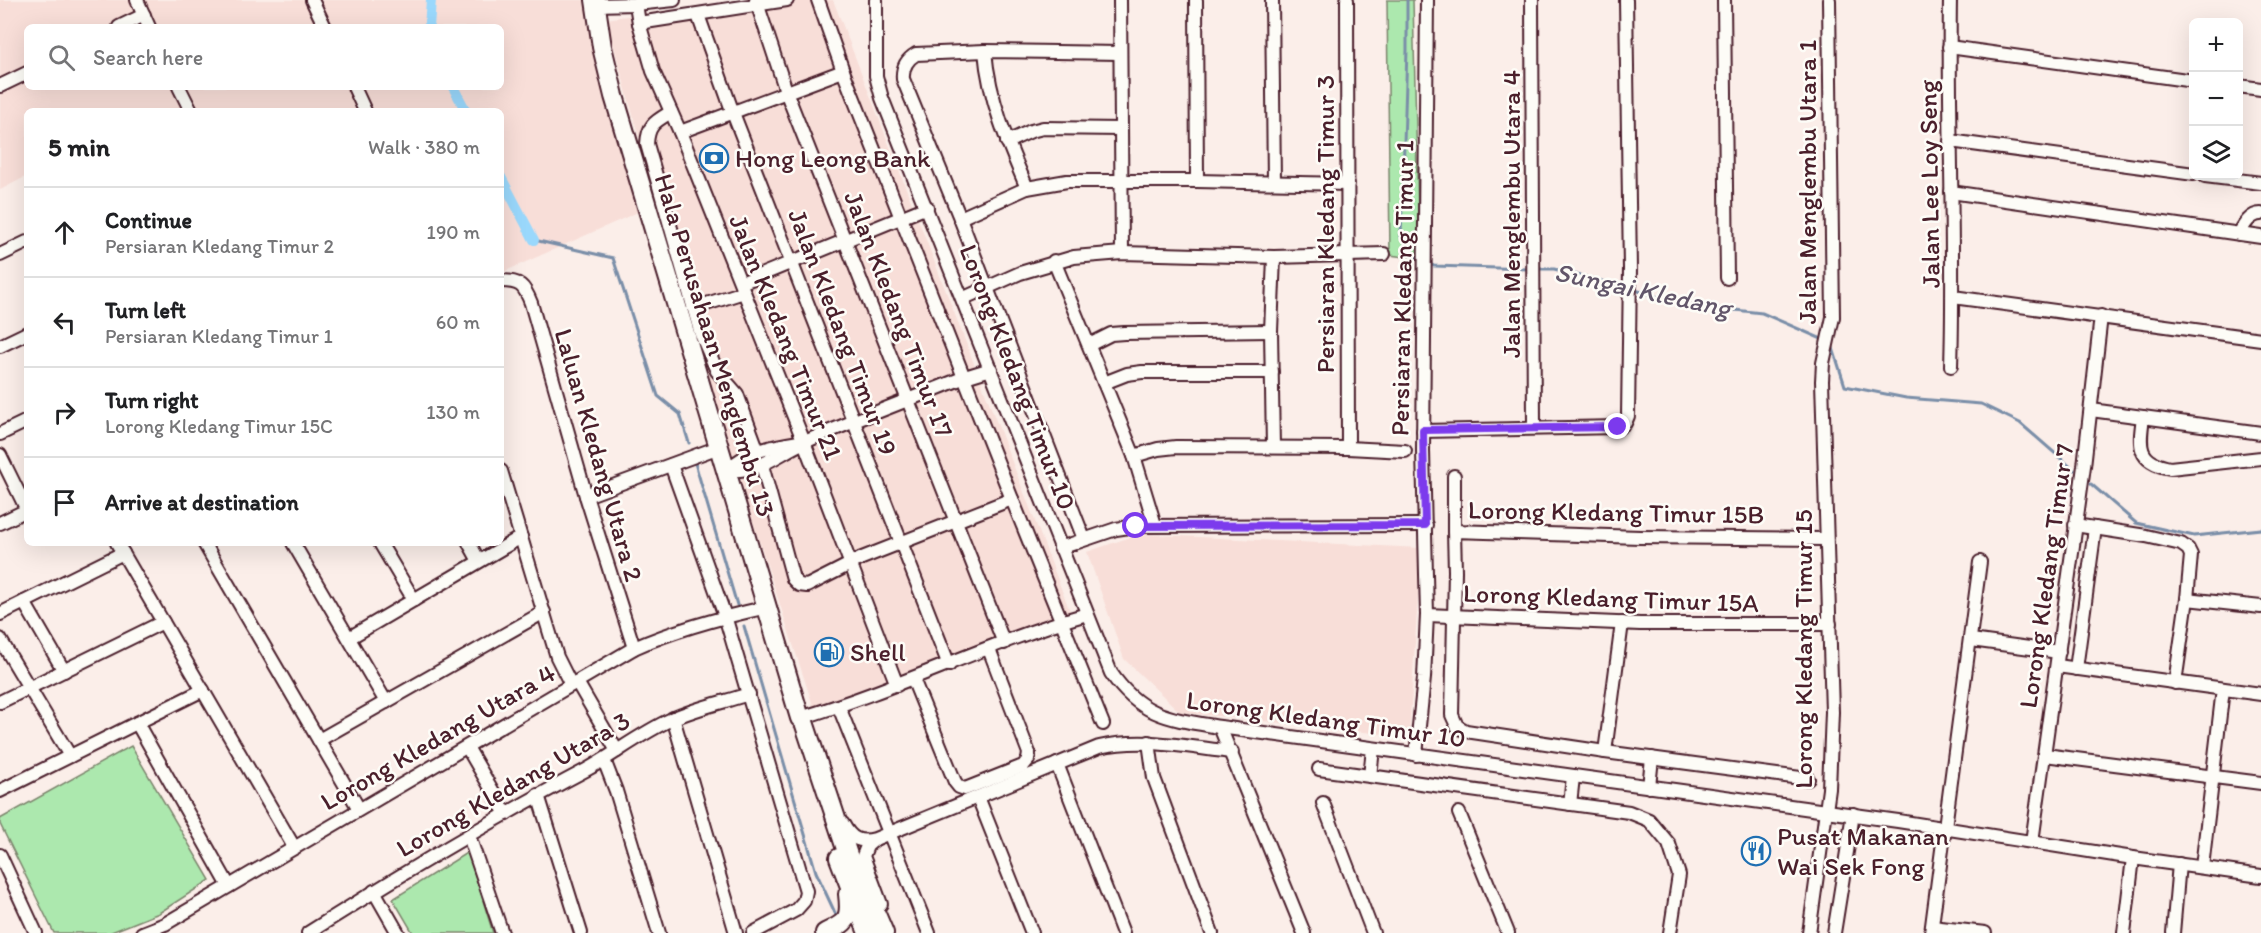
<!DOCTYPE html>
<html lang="en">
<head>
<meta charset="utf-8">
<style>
	:root { --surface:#fff; --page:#f2f2f2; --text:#202124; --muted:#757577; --line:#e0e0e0 }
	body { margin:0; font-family:Itim,sans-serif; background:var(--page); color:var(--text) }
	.controls { position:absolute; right:18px; top:18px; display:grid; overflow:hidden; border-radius:9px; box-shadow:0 6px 24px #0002 }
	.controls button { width:54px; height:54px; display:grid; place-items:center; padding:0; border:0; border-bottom:2px solid var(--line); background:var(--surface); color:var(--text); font:30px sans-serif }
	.stop { position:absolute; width:18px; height:18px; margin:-14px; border:4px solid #7c3aed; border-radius:50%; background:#fff }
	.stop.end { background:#7c3aed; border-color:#fff; box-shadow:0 2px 6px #0008 }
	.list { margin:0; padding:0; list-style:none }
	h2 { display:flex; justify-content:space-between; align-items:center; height:78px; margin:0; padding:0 24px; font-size:26px }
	h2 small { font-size:20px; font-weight:400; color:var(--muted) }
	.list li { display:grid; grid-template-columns:39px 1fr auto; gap:18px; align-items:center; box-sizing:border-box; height:90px; padding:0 24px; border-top:2px solid var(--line) }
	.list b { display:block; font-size:22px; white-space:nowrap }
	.list p { margin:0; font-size:20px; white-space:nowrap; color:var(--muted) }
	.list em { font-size:20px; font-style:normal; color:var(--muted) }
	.icon { flex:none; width:33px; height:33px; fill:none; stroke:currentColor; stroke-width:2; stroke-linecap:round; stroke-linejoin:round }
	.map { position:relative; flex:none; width:2261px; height:933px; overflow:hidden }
	.search { position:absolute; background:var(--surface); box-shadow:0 6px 24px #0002; left:24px; top:24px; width:480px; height:66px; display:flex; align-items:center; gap:15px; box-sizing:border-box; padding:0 21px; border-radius:9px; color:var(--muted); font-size:22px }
	.panel { position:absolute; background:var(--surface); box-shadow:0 6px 24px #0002; left:24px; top:108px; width:480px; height:438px; border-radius:9px }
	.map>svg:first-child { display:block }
	.built { fill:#f8ded8; fill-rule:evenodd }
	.green { fill:#ace8ae; stroke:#7b846c; stroke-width:1.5 }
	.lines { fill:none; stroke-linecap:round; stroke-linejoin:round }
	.stream { stroke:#7a8ea8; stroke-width:3 }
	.canal { stroke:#9ad8fc; stroke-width:10 }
	.street-casing { stroke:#4a1f2b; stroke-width:16 }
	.secondary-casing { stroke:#4a1f2b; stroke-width:22 }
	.street { stroke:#fdfcf7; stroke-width:12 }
	.secondary { stroke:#fdfcf7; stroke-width:18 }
	.route { stroke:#7c3aed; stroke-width:8 }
	.labels { text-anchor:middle; stroke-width:5; stroke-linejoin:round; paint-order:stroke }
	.poi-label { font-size:26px; fill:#4a1f2b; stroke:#fdfcf7; text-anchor:start }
	.street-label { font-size:26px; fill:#4a1f2b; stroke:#fdfcf7 }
	.water-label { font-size:27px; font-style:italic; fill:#62566a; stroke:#fdfcf7 }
</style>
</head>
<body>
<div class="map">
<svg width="2261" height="933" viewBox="0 0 2261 933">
	<rect width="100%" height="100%" fill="#fbeee9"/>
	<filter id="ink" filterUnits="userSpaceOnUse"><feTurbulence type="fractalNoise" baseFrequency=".0167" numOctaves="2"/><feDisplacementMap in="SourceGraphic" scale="12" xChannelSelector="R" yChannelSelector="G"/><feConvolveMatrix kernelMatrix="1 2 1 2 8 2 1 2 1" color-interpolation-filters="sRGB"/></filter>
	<g filter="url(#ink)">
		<!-- built -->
		<g class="built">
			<path d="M 0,0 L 586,0 L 587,10 L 638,212 L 501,273 L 501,111 L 27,111 L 27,176 L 0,190 ZM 27,27 L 501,27 L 501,87 L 27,87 Z"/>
			<path d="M 741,0 L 833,0 L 1073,619 L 816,715 L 712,396 L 606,19 Z"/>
			<path d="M 1139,534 L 1421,548 L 1409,737 L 1180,712 L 1124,659 L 1087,552 Z"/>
		</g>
		<!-- green -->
		<g class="green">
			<path d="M 1387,0 L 1413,0 L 1419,259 L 1390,255 Z"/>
			<path d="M 131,746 L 210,880 L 159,913 L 109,933 L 54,933 L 0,824 L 0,819 Z"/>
			<path d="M 468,852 L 493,933 L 413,933 L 393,899 Z"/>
		</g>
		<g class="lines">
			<!-- stream -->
			<g class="stream">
				<path d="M 1407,0 L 1407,50 L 1401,237 L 1415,256 L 1422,260"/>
				<path d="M 534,240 L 613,258 L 658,396 L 680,414 L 689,443"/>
				<path d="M 1428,263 L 1434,266 L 1529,269"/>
				<path d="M 1535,269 L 1554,269 L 1625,287"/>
				<path d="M 1632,289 L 1681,304 L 1762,313 L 1824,340"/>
				<path d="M 1832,345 L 1845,386 L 1906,398 L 1981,404 L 2020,423 L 2074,470"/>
				<path d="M 695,463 L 737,605"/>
				<path d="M 2091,484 L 2136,523 L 2194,536 L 2261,529"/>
				<path d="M 744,626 L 816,872 L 836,915"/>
			</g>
			<!-- canal -->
			<g class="canal">
				<path d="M 429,27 L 431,0"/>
				<path d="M 453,87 L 466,111"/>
				<path d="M 501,177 L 534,240"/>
			</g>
			<!-- street casing -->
			<g class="street-casing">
				<g id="street">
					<path d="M 137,0 L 149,27"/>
					<path d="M 312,0 L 325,27"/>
					<path d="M 756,0 L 787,94 L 1004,643"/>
					<path d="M 818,0 L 843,71 L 1012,499 L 1103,724"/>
					<path d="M 876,0 L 876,76 L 882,98 L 1111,673 C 1141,717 1171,719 1220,727 L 1898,821 L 2133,858 L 2261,876"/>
					<path d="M 1120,0 L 1122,253"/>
					<path d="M 1196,0 L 1197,181"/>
					<path d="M 1272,0 L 1274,182"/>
					<path d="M 1347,0 L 1348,448"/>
					<path d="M 1532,0 L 1534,428"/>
					<path d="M 1724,0 L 1727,278"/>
					<path d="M 1950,0 C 1948,122 1955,244 1951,366"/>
					<path d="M 636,4 L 639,23 L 653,71 L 680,132 L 804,442 L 897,685"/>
					<path d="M 595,5 L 636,4 L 674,0"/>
					<path d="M 698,15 L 733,113 L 949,665"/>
					<path d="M 639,23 L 787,0"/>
					<path d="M 119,27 L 144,15"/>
					<path d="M 1949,47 L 2194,81"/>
					<path d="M 985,51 C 989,100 1008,144 1027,188"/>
					<path d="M 0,86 L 27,73"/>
					<path d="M 2238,86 L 2261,89"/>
					<path d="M 179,87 L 191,111"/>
					<path d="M 354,87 L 365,111"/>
					<path d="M 671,112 C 656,121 648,124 647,144 L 701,334 L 717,371 L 737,394 L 758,451"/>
					<path d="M 680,132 L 843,71"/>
					<path d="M 1950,141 L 2194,174"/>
					<path d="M 1007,142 L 1031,131 L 1043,128 L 1121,129"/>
					<path d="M 2205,176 L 2261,183"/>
					<path d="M 1951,192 L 2261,237"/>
					<path d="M 960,218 L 1027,188 L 1067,181 L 1197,181 L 1348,184"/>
					<path d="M 2239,234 C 2244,225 2250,214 2261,214"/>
					<path d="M 0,255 L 27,242"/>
					<path d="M 1054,261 L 1134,456 L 1155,525"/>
					<path d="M 501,281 C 520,281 524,285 531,303 L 586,496 L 634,648"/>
					<path d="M 741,283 L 927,207"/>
					<path d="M 1953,297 L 2261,339"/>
					<path d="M 964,298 L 1020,273 L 1074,257 L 1122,253 L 1274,257 L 1384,254"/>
					<path d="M 694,308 L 744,292"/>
					<path d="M 1089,345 L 1111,334 L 1124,333 L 1271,331"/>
					<path d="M 0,346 L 27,333"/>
					<path d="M 1104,383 L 1127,374 L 1142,372 L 1272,372"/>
					<path d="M 2091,410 L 2261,433"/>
					<path d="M 2143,417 C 2139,446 2137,462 2170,468 L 2261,458"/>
					<path d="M 1423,431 L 1619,427 L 1625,423 L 1628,416 L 1630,269 L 1626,0"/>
					<path d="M 0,434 L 27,421"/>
					<path d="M 1273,447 L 1271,331 L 1274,257"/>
					<path d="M 0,455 L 27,510"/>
					<path d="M 1134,456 L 1158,449 L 1176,447 L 1348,448 L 1405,451"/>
					<path d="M 671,465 L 725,616 L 806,891 L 804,901 L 796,910 L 753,933"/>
					<path d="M 762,465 L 793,579 L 799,585 L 807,586 L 862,558 L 1012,499"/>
					<path d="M 727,470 C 762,473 777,453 807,441 C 859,418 912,399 965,377 L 991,369"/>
					<path d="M 727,470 C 747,451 773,446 799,442"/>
					<path d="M 501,471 L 557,657 L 571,685"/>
					<path d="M 586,496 L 719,447"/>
					<path d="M 0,523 L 27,510"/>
					<path d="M 2075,525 L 2146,536 L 2181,544 L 2188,549 L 2191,555 L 2187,599 L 2175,683"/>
					<path d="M 1454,531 L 1454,476"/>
					<path d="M 1084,539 L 960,218 L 903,79 C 902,68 906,60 916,54 L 985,51 L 1120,53"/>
					<path d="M 117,543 L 294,847"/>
					<path d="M 204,543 L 359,809"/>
					<path d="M 293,543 L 386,702"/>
					<path d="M 380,543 L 414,600"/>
					<path d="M 469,543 L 479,561"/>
					<path d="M 1060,548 L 1116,529 L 1136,526 L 1426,525"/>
					<path d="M 2187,599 L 2261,607"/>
					<path d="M 24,602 L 64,671"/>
					<path d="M 0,614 L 123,553"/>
					<path d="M 1427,615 L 1640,624 L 1830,624"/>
					<path d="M 349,638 L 521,537"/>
					<path d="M 0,639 L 70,756"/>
					<path d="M 1971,640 L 2059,652"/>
					<path d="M 2057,666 L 2261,694"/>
					<path d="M 2076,669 L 2095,528"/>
					<path d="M 913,679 L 955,782 L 959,787 L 965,789 L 1023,766 L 1028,760 L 1029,753 L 989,649"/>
					<path d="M 577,682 L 617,751"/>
					<path d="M 0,702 L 163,622"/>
					<path d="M 839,707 L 929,933"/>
					<path d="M 673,718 L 736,933"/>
					<path d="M 800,718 C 898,689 989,642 1087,614"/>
					<path d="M 137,723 L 229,886"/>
					<path d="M 1220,727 L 1304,933"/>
					<path d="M 319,740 L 544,612"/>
					<path d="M 1149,742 L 1154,778 L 1212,933"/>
					<path d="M 467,747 L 506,814"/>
					<path d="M 1605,752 L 1622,623"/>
					<path d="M 1416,755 L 1424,678 L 1427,615 L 1423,451 L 1427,0"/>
					<path d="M 2045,755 L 2261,783"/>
					<path d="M 604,760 L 616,791 L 659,933"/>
					<path d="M 1057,764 L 1123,933"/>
					<path d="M 1319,769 L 1629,812 L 1649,820 L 1669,844 L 1679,875 L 1670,933"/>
					<path d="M 1370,776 L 1373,749"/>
					<path d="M 1808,779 L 1605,752 L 1466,731 L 1457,726 L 1452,715 L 1455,571 L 1454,531 L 1640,537 L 1825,539"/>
					<path d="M 1649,787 L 1652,758"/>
					<path d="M 0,791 L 203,690"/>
					<path d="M 538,795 L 581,933"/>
					<path d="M 978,797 L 1032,933"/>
					<path d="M 1323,803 L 1373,933"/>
					<path d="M 1570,804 L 1573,777"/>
					<path d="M 1459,813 L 1508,933"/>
					<path d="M 843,824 C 851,839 859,843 875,839 L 1099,747 C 1143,737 1187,747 1232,752"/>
					<path d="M 469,836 L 502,933"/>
					<path d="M 874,840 L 867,846 L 863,856 L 881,904"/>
					<path d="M 2032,842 L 2084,466 L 2101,316"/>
					<path d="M 0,855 L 36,933"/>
					<path d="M 2202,867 L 2223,689"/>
					<path d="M 374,891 L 398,933"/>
					<path d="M 1932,927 L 1985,933"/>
					<path d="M 142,933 L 165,924 L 634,648 C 677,629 722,617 768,607"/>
					<path d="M 308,933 C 398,876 491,820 586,770 C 615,754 641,733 672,719 C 696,708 724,702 749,694"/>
					<path d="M 1809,933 L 1829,789 L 1832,712 L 1822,381 L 1823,363 L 1833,317 L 1829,0"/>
					<path d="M 1834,933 L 1853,814"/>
					<path d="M 1931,933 L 1980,562"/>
					<path d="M 2124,933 L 2133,858"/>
					<path d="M 2173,933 L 2179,864"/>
				</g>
			</g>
			<!-- secondary casing -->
			<g class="secondary-casing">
				<g id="secondary">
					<path d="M 595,0 L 602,47 L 614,96 L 800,718 L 804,722 L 850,861 L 864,886 L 884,933"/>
					<path d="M 839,858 L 868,933"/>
					<path d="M 825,933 C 848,922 851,919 848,894"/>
				</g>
			</g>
			<!-- street -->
			<use href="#street" class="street"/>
			<!-- secondary -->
			<use href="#secondary" class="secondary"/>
		</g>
	</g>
	<g class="lines" filter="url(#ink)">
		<!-- route -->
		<path class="route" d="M 1136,526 L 1425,525 L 1423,430 L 1618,427"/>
	</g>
	<!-- icons -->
	<defs>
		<g id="bank-ring" transform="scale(1.5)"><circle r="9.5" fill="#fdfcf7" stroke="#1f6fb2" stroke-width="1.5"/><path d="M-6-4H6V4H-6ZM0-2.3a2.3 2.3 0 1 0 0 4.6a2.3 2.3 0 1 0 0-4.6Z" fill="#1f6fb2"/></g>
		<g id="fuel-ring" transform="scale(1.5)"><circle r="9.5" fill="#fdfcf7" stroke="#1f6fb2" stroke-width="1.5"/><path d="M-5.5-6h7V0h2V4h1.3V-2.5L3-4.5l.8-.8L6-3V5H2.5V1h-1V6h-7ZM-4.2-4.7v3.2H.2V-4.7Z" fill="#1f6fb2"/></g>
		<g id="restaurant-ring" transform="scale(1.5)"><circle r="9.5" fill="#fdfcf7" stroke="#1f6fb2" stroke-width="1.5"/><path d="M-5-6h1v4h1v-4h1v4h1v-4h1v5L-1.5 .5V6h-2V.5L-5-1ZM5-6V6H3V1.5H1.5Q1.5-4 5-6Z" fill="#1f6fb2"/></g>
	</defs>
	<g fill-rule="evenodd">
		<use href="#bank-ring" x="714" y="158"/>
		<use href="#fuel-ring" x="829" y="652"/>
		<use href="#restaurant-ring" x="1756" y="851"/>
	</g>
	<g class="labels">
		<!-- poi labels -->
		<g class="poi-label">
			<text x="735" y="167">Hong Leong Bank</text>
			<text x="850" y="661">Shell</text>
			<text x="1777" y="845">Pusat Makanan<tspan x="1777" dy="30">Wai Sek Fong</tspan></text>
		</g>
		<!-- street labels -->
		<g class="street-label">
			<text transform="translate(1807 182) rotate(-90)" y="9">Jalan Menglembu Utara 1</text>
			<text transform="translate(1929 184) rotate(-91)" y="9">Jalan Lee Loy Seng</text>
			<text transform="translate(1511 214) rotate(-90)" y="9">Jalan Menglembu Utara 4</text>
			<text transform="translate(1325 224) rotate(-90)" y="9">Persiaran Kledang Timur 3</text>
			<text transform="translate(1402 288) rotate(-89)" y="9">Persiaran Kledang Timur 1</text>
			<text transform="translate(899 314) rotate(69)" y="9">Jalan Kledang Timur 17</text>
			<text transform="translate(843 332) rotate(69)" y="9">Jalan Kledang Timur 19</text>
			<text transform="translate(786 337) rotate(68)" y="9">Jalan Kledang Timur 21</text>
			<text transform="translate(715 345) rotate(73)" y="9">Hala Perusahaan Menglembu 13</text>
			<text transform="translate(1018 377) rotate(69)" y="9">Lorong Kledang Timur 10</text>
			<text transform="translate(599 455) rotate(74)" y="9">Laluan Kledang Utara 2</text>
			<text transform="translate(1616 512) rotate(1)" y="9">Lorong Kledang Timur 15B</text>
			<text transform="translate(2046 576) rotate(-82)" y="9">Lorong Kledang Timur 7</text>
			<text transform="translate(1611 598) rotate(2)" y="9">Lorong Kledang Timur 15A</text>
			<text transform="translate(1803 649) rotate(-90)" y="9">Lorong Kledang Timur 15</text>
			<text transform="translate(1326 719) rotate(8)" y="9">Lorong Kledang Timur 10</text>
			<text transform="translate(438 737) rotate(-30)" y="9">Lorong Kledang Utara 4</text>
			<text transform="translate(513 784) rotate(-30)" y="9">Lorong Kledang Utara 3</text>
		</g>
		<!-- water labels -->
		<g class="water-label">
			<text transform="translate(1643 290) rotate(12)" y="9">Sungai Kledang</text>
		</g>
	</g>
</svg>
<div class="controls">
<button>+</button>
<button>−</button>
<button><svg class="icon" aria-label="layers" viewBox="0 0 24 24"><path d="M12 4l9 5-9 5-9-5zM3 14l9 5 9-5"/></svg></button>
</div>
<div class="stop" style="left:1136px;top:526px"></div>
<div class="stop end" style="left:1618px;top:427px"></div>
<div class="search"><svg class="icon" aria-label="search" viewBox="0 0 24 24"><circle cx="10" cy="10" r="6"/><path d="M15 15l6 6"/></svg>Search here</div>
<section class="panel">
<h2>5 min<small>Walk · 380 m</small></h2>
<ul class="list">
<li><svg class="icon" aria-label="ahead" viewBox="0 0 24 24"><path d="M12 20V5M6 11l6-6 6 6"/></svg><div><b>Continue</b><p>Persiaran Kledang Timur 2</p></div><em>190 m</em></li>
<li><svg class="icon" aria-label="left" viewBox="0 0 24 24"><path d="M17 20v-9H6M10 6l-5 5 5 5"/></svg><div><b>Turn left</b><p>Persiaran Kledang Timur 1</p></div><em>60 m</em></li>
<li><svg class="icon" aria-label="right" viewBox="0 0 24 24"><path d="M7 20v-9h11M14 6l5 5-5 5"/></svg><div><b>Turn right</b><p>Lorong Kledang Timur 15C</p></div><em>130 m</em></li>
<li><svg class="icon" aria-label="arrive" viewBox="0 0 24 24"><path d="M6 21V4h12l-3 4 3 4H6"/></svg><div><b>Arrive at destination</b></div></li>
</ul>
</section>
</div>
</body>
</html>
